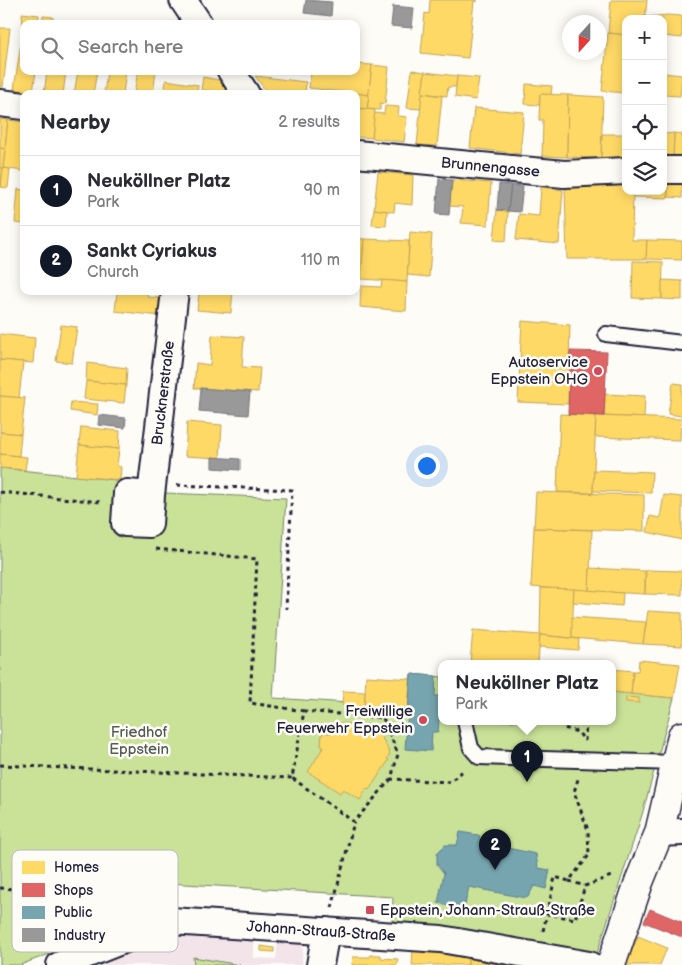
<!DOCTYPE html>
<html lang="en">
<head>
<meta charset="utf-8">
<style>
	:root { --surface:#fff; --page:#f7f7f7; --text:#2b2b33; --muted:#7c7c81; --line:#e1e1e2; --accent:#111827 }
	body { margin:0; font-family:"Balsamiq Sans",sans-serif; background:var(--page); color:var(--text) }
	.controls { position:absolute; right:15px; top:15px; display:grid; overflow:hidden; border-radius:10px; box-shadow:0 2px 12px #0003 }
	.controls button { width:45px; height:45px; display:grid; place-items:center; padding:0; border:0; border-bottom:1px solid var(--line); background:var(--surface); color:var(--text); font:25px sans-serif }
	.compass { position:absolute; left:562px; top:15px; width:45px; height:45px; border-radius:50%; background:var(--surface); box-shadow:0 2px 12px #0003; rotate:201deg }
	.you { position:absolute; left:426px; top:465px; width:18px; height:18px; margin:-12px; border:4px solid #fff; border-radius:50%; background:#1a73e8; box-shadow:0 0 0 8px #1a73e833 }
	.badge { display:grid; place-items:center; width:32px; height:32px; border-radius:50%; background:var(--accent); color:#fff; font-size:16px; font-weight:700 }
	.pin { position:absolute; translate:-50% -41px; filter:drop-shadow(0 1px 2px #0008) }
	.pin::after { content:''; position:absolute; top:26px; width:18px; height:15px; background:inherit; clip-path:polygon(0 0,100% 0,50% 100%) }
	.popup { position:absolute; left:438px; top:660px; width:178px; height:65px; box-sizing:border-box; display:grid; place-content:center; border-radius:10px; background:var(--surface); filter:drop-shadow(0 1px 4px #0005); font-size:16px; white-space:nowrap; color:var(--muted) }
	.popup b { font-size:19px; color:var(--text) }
	.popup::after { content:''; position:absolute; left:50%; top:100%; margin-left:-10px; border:10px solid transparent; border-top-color:var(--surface) }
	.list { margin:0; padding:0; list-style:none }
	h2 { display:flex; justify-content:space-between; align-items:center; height:65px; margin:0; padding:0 20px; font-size:21px }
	h2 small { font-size:16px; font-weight:400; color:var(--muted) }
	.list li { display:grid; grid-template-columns:32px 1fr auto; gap:15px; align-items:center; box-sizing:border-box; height:70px; padding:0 20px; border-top:1px solid var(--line) }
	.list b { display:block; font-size:19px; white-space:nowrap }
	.list p { margin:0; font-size:16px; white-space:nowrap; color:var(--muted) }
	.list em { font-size:16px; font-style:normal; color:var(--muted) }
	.icon { flex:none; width:28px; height:28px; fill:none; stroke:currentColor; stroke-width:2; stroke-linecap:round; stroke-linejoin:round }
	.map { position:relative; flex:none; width:682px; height:965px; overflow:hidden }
	.search { position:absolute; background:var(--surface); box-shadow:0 2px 12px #0003; left:20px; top:20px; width:340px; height:55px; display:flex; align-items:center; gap:12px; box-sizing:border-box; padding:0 18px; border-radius:10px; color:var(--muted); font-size:19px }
	.panel { position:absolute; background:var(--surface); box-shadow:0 2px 12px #0003; left:20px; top:90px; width:340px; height:205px; border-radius:10px }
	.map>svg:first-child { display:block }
	.built { fill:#f3e4ea }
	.green { fill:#c9e298; stroke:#76826a }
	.homes { fill:#ffd966; stroke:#bda259 }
	.shops { fill:#e06666; stroke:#a75259 }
	.public { fill:#76a5af; stroke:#5d7e8c }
	.industry { fill:#999; stroke:#75757d }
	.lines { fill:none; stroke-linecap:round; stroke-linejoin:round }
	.lane-casing { stroke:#22223b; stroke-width:18 }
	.street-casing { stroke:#22223b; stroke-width:30 }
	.secondary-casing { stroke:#22223b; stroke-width:31 }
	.path { stroke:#22223b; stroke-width:3; stroke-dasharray:4 4; stroke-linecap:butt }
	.lane { stroke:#fdfcf7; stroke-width:14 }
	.street { stroke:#fdfcf7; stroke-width:26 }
	.secondary { stroke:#fdfcf7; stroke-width:28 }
	.poi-dot { fill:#d1495b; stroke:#fdfcf7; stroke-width:2 }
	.labels { text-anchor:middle; stroke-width:5; stroke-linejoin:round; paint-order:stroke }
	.street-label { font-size:15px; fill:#22223b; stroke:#fdfcf7 }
	.poi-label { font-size:15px; fill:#22223b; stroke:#fdfcf7; text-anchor:end }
	.park-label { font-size:15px; fill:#545c57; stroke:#fdfcf7 }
	.key { fill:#fdfcf7; stroke:#bbbbbf; stroke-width:1 }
	.key-label { font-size:14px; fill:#22223b }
</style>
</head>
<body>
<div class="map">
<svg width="682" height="965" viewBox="0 0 682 965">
	<rect width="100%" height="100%" fill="#fdfcf7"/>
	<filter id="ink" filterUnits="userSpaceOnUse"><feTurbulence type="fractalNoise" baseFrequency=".02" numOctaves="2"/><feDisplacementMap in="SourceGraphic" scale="10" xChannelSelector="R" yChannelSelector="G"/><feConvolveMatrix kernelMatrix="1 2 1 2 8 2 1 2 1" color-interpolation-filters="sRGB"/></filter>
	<g filter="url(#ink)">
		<!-- built -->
		<path class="built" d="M 173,935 L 254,940 L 254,958 L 276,959 L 278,941 L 303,942 L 302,965 L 96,965 Z"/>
		<!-- green -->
		<g class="green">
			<path d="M 0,468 L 116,480 L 113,532 L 159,533 L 164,493 L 286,498 L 273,698 L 408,707 L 411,674 L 442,677 L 442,721 L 612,721 L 612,692 L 674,698 L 642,815 L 597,953 L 392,922 L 393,897 L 169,883 L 169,909 L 20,965 L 0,965 Z"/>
			<path d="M 193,957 L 240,965 L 194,965 Z"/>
		</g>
		<!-- homes -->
		<g class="homes">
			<path d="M 430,0 L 477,0 L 477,2 L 474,1 L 468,58 L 421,53 L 425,13 L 429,14 Z"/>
			<path d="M 611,0 L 647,0 L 645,19 L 626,19 L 626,35 L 608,33 Z"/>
			<path d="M 22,13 L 39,15 L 38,24 L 24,24 L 24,50 L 20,50 L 23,28 Z"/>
			<path d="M 668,15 L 682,16 L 682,38 L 663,36 L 663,19 L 645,19 L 646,17 Z"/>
			<path d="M 43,16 L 53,17 L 53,24 L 42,24 Z"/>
			<path d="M 262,21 L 283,24 L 262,24 Z"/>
			<path d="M 0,28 L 10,28 L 3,87 L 0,87 Z"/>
			<path d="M 608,33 L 626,35 L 626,93 L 602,91 Z"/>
			<path d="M 20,50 L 24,50 L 24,71 L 36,71 L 33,92 L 14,89 Z"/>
			<path d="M 356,64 L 372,65 L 369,95 L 309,88 L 311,71 L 356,71 Z"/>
			<path d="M 372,65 L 389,67 L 385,104 L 380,103 L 380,110 L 367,109 Z"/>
			<path d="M 412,70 L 425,72 L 421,109 L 407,108 Z"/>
			<path d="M 47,71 L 66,71 L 63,94 L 44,94 Z"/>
			<path d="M 78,71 L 97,71 L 93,94 L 74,94 Z"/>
			<path d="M 107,71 L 126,71 L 123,94 L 104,94 Z"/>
			<path d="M 138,71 L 156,71 L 153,94 L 134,94 Z"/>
			<path d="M 425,72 L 457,76 L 456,87 L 448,87 L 447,96 L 422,93 Z"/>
			<path d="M 663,73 L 682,75 L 680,96 L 663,95 Z"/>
			<path d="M 255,76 L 306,82 L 305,94 L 268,94 Z"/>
			<path d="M 457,76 L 479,78 L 476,100 L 455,97 Z"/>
			<path d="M 203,77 L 224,81 L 233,94 L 201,90 Z"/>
			<path d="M 166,80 L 198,85 L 197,94 L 164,94 Z"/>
			<path d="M 526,84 L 552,86 L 551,95 L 540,94 L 539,105 L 525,104 Z"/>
			<path d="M 355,93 L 369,95 L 367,109 L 356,108 L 356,94 Z"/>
			<path d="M 422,93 L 442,96 L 437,146 L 417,145 Z"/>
			<path d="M 540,94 L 568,95 L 567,157 L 542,156 L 543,120 L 539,120 Z"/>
			<path d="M 568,95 L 603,97 L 601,158 L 567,157 Z"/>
			<path d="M 385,106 L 399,107 L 398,116 L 407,117 L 404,142 L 372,138 L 374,113 L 384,114 Z"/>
			<path d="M 356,108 L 375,110 L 372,138 L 356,137 Z"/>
			<path d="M 474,108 L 524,112 L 520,154 L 470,148 Z"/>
			<path d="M 0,119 L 8,120 L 5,149 L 0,148 Z"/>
			<path d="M 8,120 L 24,122 L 22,171 L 3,168 Z"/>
			<path d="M 674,133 L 682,134 L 682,157 L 673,157 Z"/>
			<path d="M 674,133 L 673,157 L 663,157 L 663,134 Z"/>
			<path d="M 602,134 L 626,134 L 626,157 L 601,158 Z"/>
			<path d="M 0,148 L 5,149 L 3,168 L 0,168 Z"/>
			<path d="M 0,168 L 3,168 L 1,187 L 0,187 Z"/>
			<path d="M 3,168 L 10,169 L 8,188 L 1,187 Z"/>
			<path d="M 378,172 L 413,175 L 412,205 L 395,203 L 394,212 L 374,209 Z"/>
			<path d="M 452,180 L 491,183 L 488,225 L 461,223 L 463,207 L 449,206 Z"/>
			<path d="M 626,181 L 626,191 L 633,191 L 632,240 L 647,240 L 646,259 L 567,259 L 565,189 Z"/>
			<path d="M 663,181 L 668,181 L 668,198 L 633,197 L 633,191 L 663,191 Z"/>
			<path d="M 668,181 L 682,182 L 682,198 L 668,197 Z"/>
			<path d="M 541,187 L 563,190 L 559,244 L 516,240 L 519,214 L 539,216 Z"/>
			<path d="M 18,189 L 24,190 L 24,224 L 15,223 Z"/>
			<path d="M 374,209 L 387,211 L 386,226 L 372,225 Z"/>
			<path d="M 497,210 L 508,211 L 506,241 L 494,240 Z"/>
			<path d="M 410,232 L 432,234 L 429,277 L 407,275 Z"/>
			<path d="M 356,238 L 364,239 L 361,279 L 356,279 Z"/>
			<path d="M 364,239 L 409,241 L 407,282 L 361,279 Z"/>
			<path d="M 647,240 L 682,241 L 682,260 L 646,259 Z"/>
			<path d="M 633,261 L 663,262 L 662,299 L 632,298 Z"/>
			<path d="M 382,280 L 407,282 L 406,311 L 360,307 L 361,286 L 381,287 Z"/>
			<path d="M 662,280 L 682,281 L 682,300 L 662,299 Z"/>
			<path d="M 117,291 L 148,291 L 147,297 L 163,298 L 161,316 L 115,311 Z"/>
			<path d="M 202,291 L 233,291 L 231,313 L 197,310 L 199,294 L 201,294 Z"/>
			<path d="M 522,321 L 570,325 L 568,404 L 518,402 Z"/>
			<path d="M 61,325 L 77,327 L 72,363 L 56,361 Z"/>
			<path d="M 0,334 L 35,338 L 33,363 L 0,360 Z"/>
			<path d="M 212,335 L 244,337 L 242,367 L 260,368 L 258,392 L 194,388 L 196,363 L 210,365 Z"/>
			<path d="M 0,360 L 23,362 L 19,398 L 0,396 Z"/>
			<path d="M 87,363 L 127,368 L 126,385 L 86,381 Z"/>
			<path d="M 86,381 L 126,385 L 124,403 L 84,399 Z"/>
			<path d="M 673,383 L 682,384 L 682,416 L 668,414 Z"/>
			<path d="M 605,394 L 645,396 L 644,418 L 604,416 Z"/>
			<path d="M 0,396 L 25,398 L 21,434 L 0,432 Z"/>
			<path d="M 71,402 L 98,404 L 97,415 L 70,411 Z"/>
			<path d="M 560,414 L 596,416 L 593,493 L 557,492 Z"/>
			<path d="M 596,416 L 681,419 L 680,440 L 595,437 Z"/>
			<path d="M 187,422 L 222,425 L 220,458 L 185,456 Z"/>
			<path d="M 81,427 L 120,431 L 119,449 L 79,445 Z"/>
			<path d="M 0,432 L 21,434 L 19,456 L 0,454 Z"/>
			<path d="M 79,445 L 119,449 L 117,466 L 121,467 L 120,480 L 76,476 Z"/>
			<path d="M 0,454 L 27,457 L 25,470 L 0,468 Z"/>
			<path d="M 594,470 L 652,472 L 651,493 L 593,491 Z"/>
			<path d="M 536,492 L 644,495 L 644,531 L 534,528 Z"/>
			<path d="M 664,495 L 682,497 L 682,540 L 647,532 L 650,516 L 660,518 Z"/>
			<path d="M 534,528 L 592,530 L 589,591 L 531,587 Z"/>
			<path d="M 590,568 L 645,571 L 645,594 L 589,591 Z"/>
			<path d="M 646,570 L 682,571 L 682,595 L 645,594 Z"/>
			<path d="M 541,588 L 574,589 L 572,638 L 540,635 Z"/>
			<path d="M 574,589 L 623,593 L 622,606 L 573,602 Z"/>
			<path d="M 648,611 L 682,613 L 682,646 L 643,644 Z"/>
			<path d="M 572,617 L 646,622 L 643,644 L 572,638 Z"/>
			<path d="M 473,630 L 540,635 L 538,663 L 470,663 Z"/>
			<path d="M 540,635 L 579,639 L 578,650 L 539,647 Z"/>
			<path d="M 639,660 L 680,664 L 674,698 L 631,694 L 633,671 L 638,671 Z"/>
			<path d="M 612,669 L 633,671 L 631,694 L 612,692 Z"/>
			<path d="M 366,676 L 411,679 L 408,709 L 364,707 Z"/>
			<path d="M 343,691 L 365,692 L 364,707 L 342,705 Z"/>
			<path d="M 626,697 L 639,698 L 639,703 L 626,702 Z"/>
			<path d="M 339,723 L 376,725 L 390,754 L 387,759 L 389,760 L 369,790 L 367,788 L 360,800 L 343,789 L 340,793 L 308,772 L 324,746 L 321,746 L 322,733 L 332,733 Z"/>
			<path d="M 638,936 L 667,948 L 660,965 L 626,965 Z"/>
			<path d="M 261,946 L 274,948 L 274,952 L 261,951 Z"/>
			<path d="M 413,949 L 468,955 L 468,965 L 412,965 Z"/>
			<path d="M 370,955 L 381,955 L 381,958 L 398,959 L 397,965 L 352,965 L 353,957 L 370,957 Z"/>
			<path d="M 468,955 L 517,965 L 468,965 Z"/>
		</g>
		<!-- shops -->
		<g class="shops">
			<path d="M 570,351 L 607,352 L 604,416 L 568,414 Z"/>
			<path d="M 650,909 L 682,922 L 682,937 L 644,922 Z"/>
		</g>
		<!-- public -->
		<g class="public">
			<path d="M 411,674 L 436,676 L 435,696 L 441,696 L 438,732 L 432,732 L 431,751 L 405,749 Z"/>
			<path d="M 460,832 L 478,835 L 480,836 L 479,842 L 536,854 L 538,868 L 550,870 L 546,889 L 534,886 L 528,897 L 525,898 L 469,887 L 464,909 L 438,903 L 444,873 L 437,865 L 437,853 L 445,845 L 457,845 Z"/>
		</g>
		<!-- industry -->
		<g class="industry">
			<path d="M 306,0 L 332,2 L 331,16 L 304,13 Z"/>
			<path d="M 393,6 L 414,8 L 412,28 L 391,26 Z"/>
			<path d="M 439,179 L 452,180 L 449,215 L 436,214 Z"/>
			<path d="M 499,184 L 511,185 L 508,211 L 497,210 Z"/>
			<path d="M 511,185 L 523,186 L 520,212 L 508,211 Z"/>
			<path d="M 201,388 L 250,392 L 248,415 L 199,411 Z"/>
			<path d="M 99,415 L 126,418 L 125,428 L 98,425 Z"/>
			<path d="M 212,457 L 240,459 L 240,470 L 212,468 Z"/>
		</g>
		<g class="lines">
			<!-- lane casing -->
			<g class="lane-casing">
				<g id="lane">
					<path d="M 606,334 L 682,343"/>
					<path d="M 465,721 L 471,748 L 479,757 L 676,763"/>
				</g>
			</g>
			<!-- street casing -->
			<g class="street-casing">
				<g id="street">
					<path d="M 183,0 L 199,24"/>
					<path d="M 231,71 L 246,94"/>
					<path d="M 0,103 L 24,106"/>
					<path id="s1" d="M 356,154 L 564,174 L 626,171"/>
					<path d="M 663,170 L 682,170"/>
					<path id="s2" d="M 151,495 L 149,524 L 125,523 L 127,493 L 151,495 L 175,291"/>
					<path d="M 659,833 L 682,832"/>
					<path id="s3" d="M 60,965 L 171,921 L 441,939 L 589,965"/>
					<path d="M 320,965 L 326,931"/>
				</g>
			</g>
			<!-- secondary casing -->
			<g class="secondary-casing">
				<path id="secondary" d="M 611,965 L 639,882 L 659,833 L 682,736"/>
			</g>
			<!-- path -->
			<g class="path">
				<path d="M 177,485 L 292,490 L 286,609"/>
				<path d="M 0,492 L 101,502"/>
				<path d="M 156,549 L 257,559 L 250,703 L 304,711"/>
				<path d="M 565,721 L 564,728 L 578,732 L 585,741"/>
				<path d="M 585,741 L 586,721"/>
				<path d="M 0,765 L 292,778"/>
				<path d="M 391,779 L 354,822 L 292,778 L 304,711 L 383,718 L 398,754 L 391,779 L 450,782 L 465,769"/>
				<path d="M 569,881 L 585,886"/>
				<path d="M 0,888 L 152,896 L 156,901"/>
				<path d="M 332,908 L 354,822"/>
				<path d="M 547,914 L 555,877 L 569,881 L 589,855 L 588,830 L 574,792 L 578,779"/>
				<path d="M 543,931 L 547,914 L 575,919 L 585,886 L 614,875"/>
			</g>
			<!-- lane -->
			<use href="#lane" class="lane"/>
			<!-- street -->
			<use href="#street" class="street"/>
			<!-- secondary -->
			<use href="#secondary" class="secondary"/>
		</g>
	</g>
	<!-- markers -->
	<g class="poi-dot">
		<circle cx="598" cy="371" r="5"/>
		<circle cx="423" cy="720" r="5"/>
		<rect x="365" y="905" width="10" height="10" rx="2.5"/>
	</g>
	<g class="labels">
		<!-- street labels -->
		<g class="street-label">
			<text dy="5" stroke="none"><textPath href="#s1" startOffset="135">Brunnengasse</textPath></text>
			<text dy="5" stroke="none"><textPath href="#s2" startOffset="210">Brucknerstraße</textPath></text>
			<text dy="5" stroke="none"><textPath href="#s3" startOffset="270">Johann-Strauß-Straße</textPath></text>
		</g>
		<!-- poi labels -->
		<g class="poi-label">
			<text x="588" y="367">Autoservice<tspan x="588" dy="17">Eppstein OHG</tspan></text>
			<text x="413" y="716">Freiwillige<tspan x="413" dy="17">Feuerwehr Eppstein</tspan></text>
			<text x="380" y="915" text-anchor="start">Eppstein, Johann-Strauß-Straße</text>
		</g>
		<!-- park labels -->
		<g class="park-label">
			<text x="139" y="737">Friedhof<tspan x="139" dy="17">Eppstein</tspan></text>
		</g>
	</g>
	<!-- legend -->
	<rect x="12" y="850" width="166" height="102" rx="8" class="key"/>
	<rect x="22" y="861" width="23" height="13" fill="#ffd966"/>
	<rect x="22" y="883" width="23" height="14" fill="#e06666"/>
	<rect x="22" y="906" width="23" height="13" fill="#76a5af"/>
	<rect x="22" y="928" width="23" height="14" fill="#999"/>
	<g class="key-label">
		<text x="54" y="872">Homes</text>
		<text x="54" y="895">Shops</text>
		<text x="54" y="917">Public</text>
		<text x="54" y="940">Industry</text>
	</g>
</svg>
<div class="controls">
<button>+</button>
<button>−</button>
<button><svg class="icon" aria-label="locate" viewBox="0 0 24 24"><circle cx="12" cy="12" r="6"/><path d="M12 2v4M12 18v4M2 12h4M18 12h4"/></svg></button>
<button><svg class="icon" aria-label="layers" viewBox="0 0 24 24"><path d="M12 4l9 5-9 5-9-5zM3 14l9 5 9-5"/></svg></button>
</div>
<svg class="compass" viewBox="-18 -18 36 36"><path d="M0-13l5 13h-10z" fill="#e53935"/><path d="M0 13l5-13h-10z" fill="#7c7c81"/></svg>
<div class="you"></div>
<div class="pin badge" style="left:527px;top:782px">1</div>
<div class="popup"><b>Neuköllner Platz</b>Park</div>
<div class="pin badge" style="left:495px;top:870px">2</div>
<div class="search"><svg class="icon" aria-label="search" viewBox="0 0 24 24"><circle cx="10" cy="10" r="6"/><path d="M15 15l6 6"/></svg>Search here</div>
<section class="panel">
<h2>Nearby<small>2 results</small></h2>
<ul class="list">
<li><span class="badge">1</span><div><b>Neuköllner Platz</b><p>Park</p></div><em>90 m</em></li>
<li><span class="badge">2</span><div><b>Sankt Cyriakus</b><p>Church</p></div><em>110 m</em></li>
</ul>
</section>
</div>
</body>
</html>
